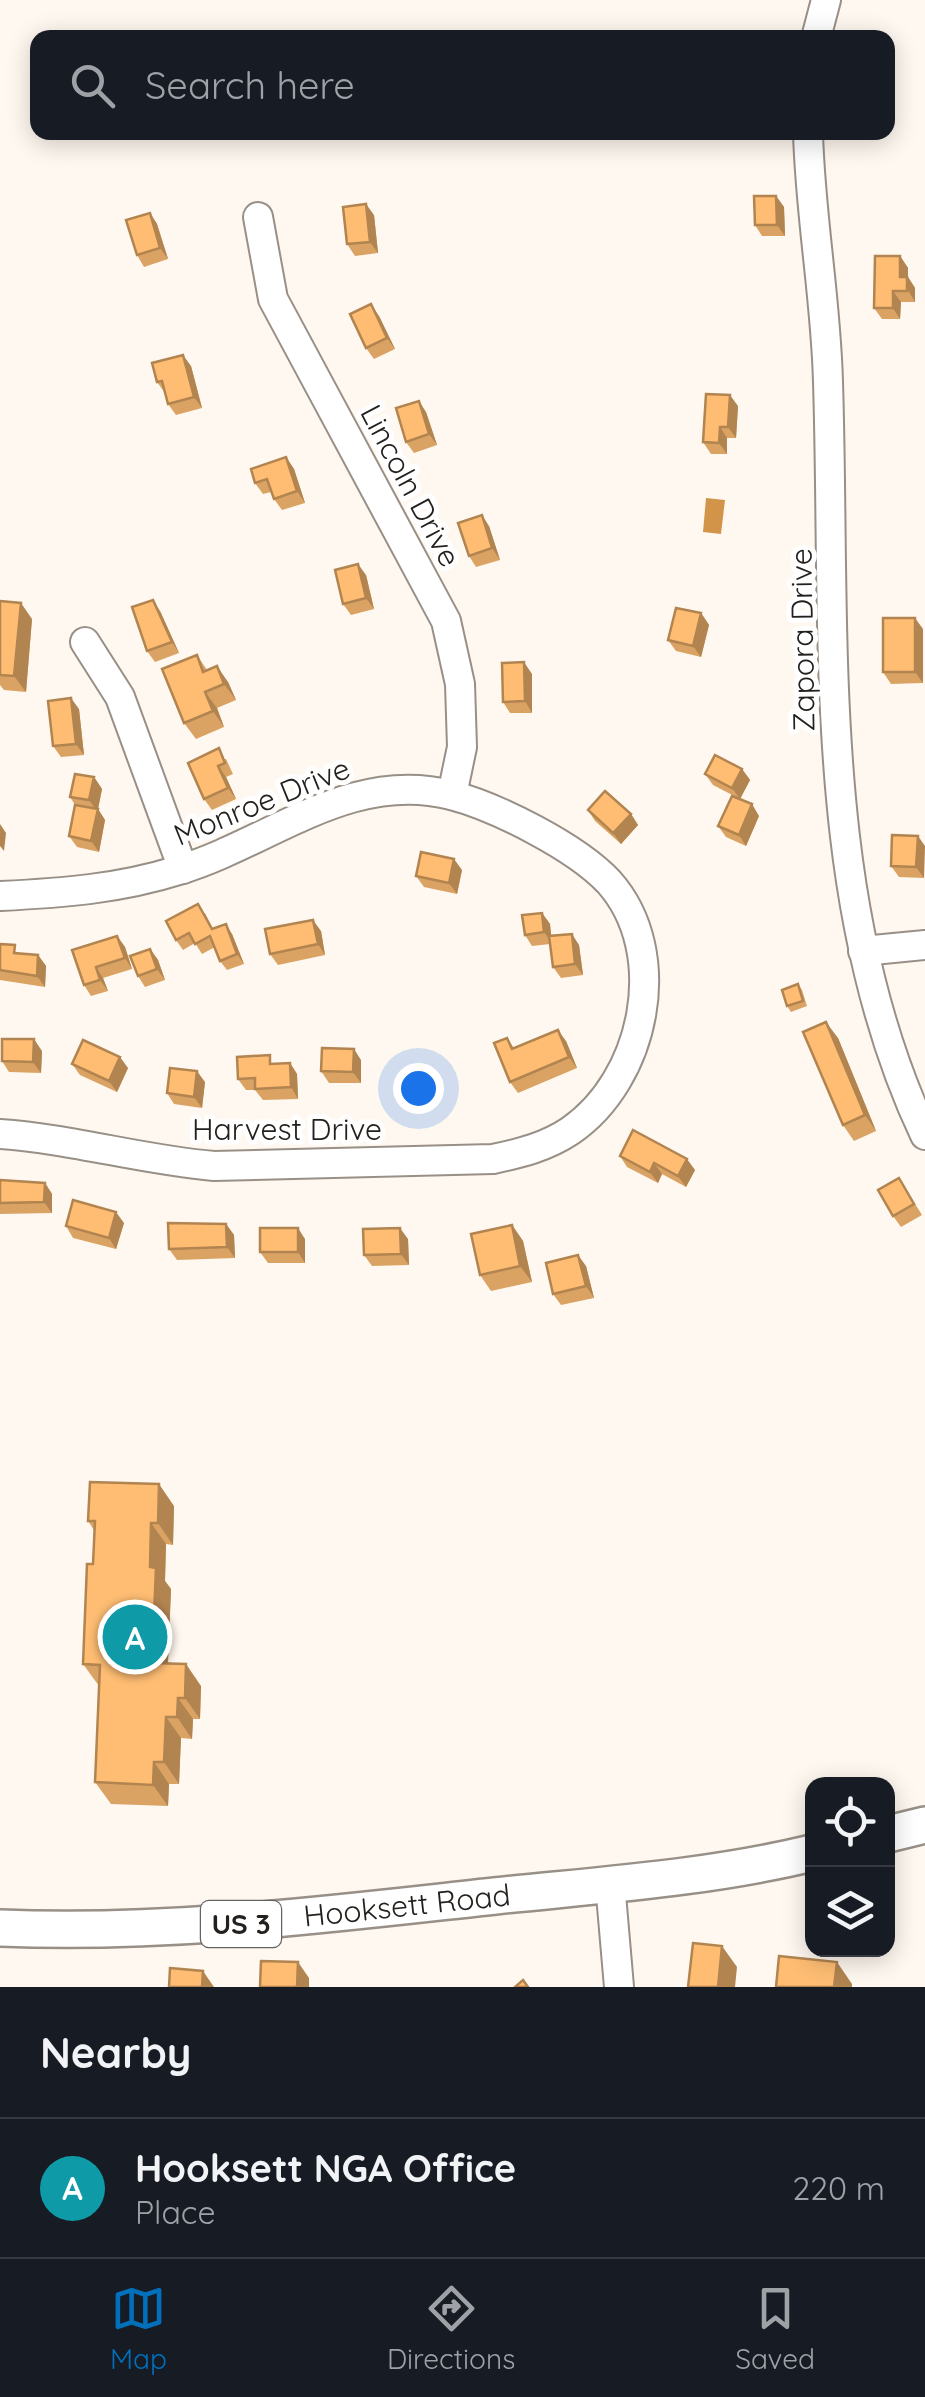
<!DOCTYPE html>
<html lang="en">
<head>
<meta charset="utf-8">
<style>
	:root { --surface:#171b24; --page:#242831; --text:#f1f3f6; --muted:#9ea1a6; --line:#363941; --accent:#016fba }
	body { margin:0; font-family:Quicksand,sans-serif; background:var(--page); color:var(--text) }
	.controls { position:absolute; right:30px; bottom:30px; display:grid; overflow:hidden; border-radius:20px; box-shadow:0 5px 25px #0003 }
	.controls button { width:90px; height:90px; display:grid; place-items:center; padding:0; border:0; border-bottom:2px solid var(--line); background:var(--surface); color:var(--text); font:50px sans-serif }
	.you { position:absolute; left:418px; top:1088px; width:35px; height:35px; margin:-25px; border:8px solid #fff; border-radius:50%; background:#1a73e8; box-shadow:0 0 0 15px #1a73e833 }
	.badge { display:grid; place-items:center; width:65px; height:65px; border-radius:50%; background:var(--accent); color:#fff; font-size:32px; font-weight:700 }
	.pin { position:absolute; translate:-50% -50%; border:5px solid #fff; box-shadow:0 2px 10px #0006 }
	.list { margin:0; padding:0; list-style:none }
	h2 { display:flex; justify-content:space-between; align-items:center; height:130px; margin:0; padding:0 40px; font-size:42px }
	h2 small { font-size:32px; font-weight:400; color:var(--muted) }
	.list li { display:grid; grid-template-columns:65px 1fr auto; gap:30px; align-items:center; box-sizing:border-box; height:140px; padding:0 40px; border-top:2px solid var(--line) }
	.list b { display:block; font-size:38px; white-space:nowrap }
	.list p { margin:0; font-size:32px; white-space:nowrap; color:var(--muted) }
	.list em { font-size:32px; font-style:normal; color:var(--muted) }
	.icon { flex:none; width:55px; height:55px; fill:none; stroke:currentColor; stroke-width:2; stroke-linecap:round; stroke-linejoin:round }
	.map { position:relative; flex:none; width:925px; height:1987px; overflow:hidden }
	.search { position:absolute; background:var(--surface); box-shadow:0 5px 25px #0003; left:30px; right:30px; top:30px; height:110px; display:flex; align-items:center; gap:25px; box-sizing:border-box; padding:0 35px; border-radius:20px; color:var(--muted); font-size:38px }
	.sheet { height:270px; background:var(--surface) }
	nav { display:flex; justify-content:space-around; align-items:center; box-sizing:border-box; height:140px; border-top:2px solid var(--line); background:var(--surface); font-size:28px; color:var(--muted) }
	nav a { display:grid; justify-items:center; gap:5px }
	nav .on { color:var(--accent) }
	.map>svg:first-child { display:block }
	.water { fill:#d29449 }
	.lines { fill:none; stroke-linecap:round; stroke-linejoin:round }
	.minor-casing { stroke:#989087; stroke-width:32 }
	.major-casing { stroke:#989087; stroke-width:40 }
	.minor { stroke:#fff; stroke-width:28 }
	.major { stroke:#fff; stroke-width:35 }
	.wall { fill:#daa363 }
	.shaded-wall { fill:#b28450 }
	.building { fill:#febd73; stroke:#b28450; stroke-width:2.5 }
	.labels { text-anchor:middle; stroke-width:10; stroke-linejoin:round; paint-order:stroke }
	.shield { fill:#fff; stroke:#656361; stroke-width:2.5 }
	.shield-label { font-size:28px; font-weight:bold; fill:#23201d }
	.street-label { font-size:30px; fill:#23201d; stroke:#fff }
</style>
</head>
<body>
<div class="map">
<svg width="925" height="1987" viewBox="0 0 925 1987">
	<rect width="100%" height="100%" fill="#fff8f0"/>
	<!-- water -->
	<path class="water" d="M 706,498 L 725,500 L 721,534 L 703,532 Z"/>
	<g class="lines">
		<!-- minor casing -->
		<g class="minor-casing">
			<g id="minor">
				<path d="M 816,38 L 826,0"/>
				<path d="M 808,132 C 810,216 826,298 828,382 C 836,631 815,904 925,1135"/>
				<path d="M 258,217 L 273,299 L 446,621 L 460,684 L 462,747 L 452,795"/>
				<path d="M 85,642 L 120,697 L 183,869"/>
				<path d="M 0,896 C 62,893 119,889 179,870 C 269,843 350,769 451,795 C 497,807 576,847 609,882 C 672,953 645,1080 570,1131 C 546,1147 521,1153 493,1159 L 214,1166 C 142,1160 73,1139 0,1134"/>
				<path d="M 863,951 L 925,945"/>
				<path d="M 610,1883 L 619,1987"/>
			</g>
		</g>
		<!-- major casing -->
		<g class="major-casing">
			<g id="major">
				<path d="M 888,1834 L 925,1825"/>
				<path d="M 0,1928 C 166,1935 330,1914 495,1896 C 600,1885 709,1878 812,1853"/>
			</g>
		</g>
		<!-- minor -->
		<use href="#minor" class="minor"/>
		<!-- major -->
		<use href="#major" class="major"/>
	</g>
	<!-- wall -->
	<g class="wall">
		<path d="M 776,196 L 784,207 L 785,236 L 762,236 L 755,225 Z"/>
		<path d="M 150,213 L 157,224 L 168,259 L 144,267 L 137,255 Z"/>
		<path d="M 374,215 L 378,253 L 355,256 L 347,244 Z"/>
		<path d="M 900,256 L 908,268 L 908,277 L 915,288 L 915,302 L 901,302 L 900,319 L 882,319 L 874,308 Z"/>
		<path d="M 379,316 L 395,349 L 374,359 L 366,348 Z"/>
		<path d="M 191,366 L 202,408 L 176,415 L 168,404 L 165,393 L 157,382 Z"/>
		<path d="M 738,406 L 736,438 L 727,438 L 727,454 L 711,454 L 703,442 Z"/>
		<path d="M 426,412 L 437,445 L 414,453 L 406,442 Z"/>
		<path d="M 286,457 L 294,469 L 305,503 L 282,510 L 274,499 L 271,492 L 263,494 L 255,483 Z"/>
		<path d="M 489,526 L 500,560 L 476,567 L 469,556 Z"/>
		<path d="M 366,575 L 374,609 L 351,615 L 343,604 Z"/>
		<path d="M 160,611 L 179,653 L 155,662 L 147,651 Z"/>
		<path d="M 701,613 L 709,625 L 701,657 L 676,651 L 668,640 Z"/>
		<path d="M 32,619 L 26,692 L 4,690 L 0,685 L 0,675 Z"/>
		<path d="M 923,629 L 923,683 L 891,684 L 883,672 Z"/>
		<path d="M 197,655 L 207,670 L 228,682 L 236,700 L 217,708 L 224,727 L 196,739 L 184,723 Z"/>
		<path d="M 532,674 L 532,713 L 510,713 L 503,702 Z"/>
		<path d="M 79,709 L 84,755 L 61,757 L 53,746 Z"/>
		<path d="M 226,759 L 233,774 L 226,777 L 236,799 L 212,810 L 204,799 L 188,763 Z"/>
		<path d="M 742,769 L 750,780 L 740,799 L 713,785 L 705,774 Z"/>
		<path d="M 94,777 L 102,789 L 98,809 L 105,820 L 99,852 L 77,847 L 69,836 L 75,805 L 70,797 Z"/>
		<path d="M 588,810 L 631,814 L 638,825 L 621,844 L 595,821 Z"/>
		<path d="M 759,816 L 746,846 L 726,837 L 718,826 Z"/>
		<path d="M 918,836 L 924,878 L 899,877 L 891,866 Z"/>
		<path d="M 462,870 L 457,894 L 424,887 L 416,876 Z"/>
		<path d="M 205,913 L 213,929 L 232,934 L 244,964 L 227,970 L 220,961 L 215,947 L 202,954 L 195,943 L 183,950 L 176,940 Z"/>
		<path d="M 542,913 L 550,924 L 551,936 L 579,945 L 583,975 L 561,978 L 553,967 L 550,944 L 532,946 L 525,935 Z"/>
		<path d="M 321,931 L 325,955 L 278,965 L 270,954 Z"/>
		<path d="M 117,936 L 125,947 L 132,969 L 103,978 L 108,991 L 91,996 L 84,985 Z"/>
		<path d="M 0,944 L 21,954 L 38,955 L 46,966 L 45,987 L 0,980 Z"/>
		<path d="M 150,949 L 158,960 L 165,980 L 145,987 L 138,976 Z"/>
		<path d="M 798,984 L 802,990 L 807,1006 L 791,1012 L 787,1006 Z"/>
		<path d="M 507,1038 L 514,1048 L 566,1041 L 577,1068 L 518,1093 L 510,1082 Z"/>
		<path d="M 838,1038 L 876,1131 L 854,1141 L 843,1125 Z"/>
		<path d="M 42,1051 L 41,1073 L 9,1072 L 2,1061 Z"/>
		<path d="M 361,1060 L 361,1083 L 329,1083 L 321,1071 Z"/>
		<path d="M 290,1063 L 297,1074 L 298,1099 L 263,1100 L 255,1090 L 246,1090 L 238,1079 Z"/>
		<path d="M 72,1064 L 128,1068 L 117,1092 L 80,1075 Z"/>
		<path d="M 205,1082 L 202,1108 L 174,1104 L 167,1093 Z"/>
		<path d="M 620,1156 L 695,1170 L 686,1187 L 662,1174 L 658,1183 L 627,1167 Z"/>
		<path d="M 899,1178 L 922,1215 L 901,1227 L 893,1216 Z"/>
		<path d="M 0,1180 L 45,1183 L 52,1194 L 52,1213 L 0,1214 Z"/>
		<path d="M 124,1223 L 116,1249 L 73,1238 L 66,1226 Z"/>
		<path d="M 226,1224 L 234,1235 L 235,1258 L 177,1260 L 169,1249 Z"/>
		<path d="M 512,1225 L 523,1241 L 532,1282 L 491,1291 L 480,1275 Z"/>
		<path d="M 305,1239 L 305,1263 L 268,1263 L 260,1252 Z"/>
		<path d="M 408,1239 L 409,1265 L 372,1266 L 364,1255 Z"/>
		<path d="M 586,1266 L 594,1298 L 561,1305 L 553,1294 Z"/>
		<path d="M 174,1506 L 173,1545 L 166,1544 L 165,1581 L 171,1589 L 168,1664 L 201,1686 L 200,1719 L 193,1719 L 192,1739 L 181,1738 L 179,1784 L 169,1784 L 168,1806 L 111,1804 L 95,1782 L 99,1686 L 83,1664 L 93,1564 L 94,1530 L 88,1521 Z"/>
	</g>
	<!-- shaded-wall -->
	<g class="shaded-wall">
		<path d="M 776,196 L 784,207 L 785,236 L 777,225 Z"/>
		<path d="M 366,204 L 374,215 L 378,253 L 370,242 Z"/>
		<path d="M 150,213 L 157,224 L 168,259 L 160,248 Z"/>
		<path d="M 900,256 L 908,268 L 908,277 L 915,288 L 915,302 L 900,277 Z"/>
		<path d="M 893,291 L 901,302 L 900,319 L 893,308 Z"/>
		<path d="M 371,304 L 379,316 L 395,349 L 387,338 Z"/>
		<path d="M 183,355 L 191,366 L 202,408 L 194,397 Z"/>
		<path d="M 730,395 L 738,406 L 736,438 L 728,427 Z"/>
		<path d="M 419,401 L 426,412 L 437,445 L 429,434 Z"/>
		<path d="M 720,427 L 727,438 L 727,454 L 719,443 Z"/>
		<path d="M 286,457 L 294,469 L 305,503 L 297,491 Z"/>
		<path d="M 482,515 L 489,526 L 500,560 L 492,548 Z"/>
		<path d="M 358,564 L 366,575 L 374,609 L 366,598 Z"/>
		<path d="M 153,600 L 160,611 L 179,653 L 172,642 Z"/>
		<path d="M 21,603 L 32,619 L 26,692 L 14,676 Z"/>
		<path d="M 701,613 L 709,625 L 701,657 L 693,646 Z"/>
		<path d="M 915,618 L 923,629 L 923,683 L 915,672 Z"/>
		<path d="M 524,662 L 532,674 L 532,713 L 525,701 Z"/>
		<path d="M 217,666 L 228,682 L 236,700 L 224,684 Z"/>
		<path d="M 205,692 L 217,708 L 224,727 L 213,711 Z"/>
		<path d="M 71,698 L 79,709 L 84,755 L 76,744 Z"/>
		<path d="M 218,766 L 226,777 L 236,799 L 228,788 Z"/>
		<path d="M 742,769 L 750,780 L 740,799 L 732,788 Z"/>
		<path d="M 94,777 L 102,789 L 98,809 L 105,820 L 99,852 L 91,841 L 97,811 L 89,800 Z"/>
		<path d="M 752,804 L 759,816 L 746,846 L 739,835 Z"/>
		<path d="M 631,814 L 638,825 L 621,844 L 613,833 Z"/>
		<path d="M 0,824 L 6,833 L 4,851 L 0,846 Z"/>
		<path d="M 918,836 L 925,846 L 924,878 L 916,867 Z"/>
		<path d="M 454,859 L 462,870 L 457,894 L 449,883 Z"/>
		<path d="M 542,913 L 550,924 L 552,943 L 544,932 Z"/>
		<path d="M 313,920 L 321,931 L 325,955 L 318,944 Z"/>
		<path d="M 226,924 L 232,934 L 244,964 L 237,954 Z"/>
		<path d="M 572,934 L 579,945 L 583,975 L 575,964 Z"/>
		<path d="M 117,936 L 125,947 L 132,969 L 125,958 Z"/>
		<path d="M 150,949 L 158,960 L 165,980 L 157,969 Z"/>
		<path d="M 38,955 L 46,966 L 45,987 L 37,976 Z"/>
		<path d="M 96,967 L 103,978 L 108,991 L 100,980 Z"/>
		<path d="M 826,1022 L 838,1038 L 876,1131 L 865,1115 Z"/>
		<path d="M 558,1030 L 566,1041 L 577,1068 L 569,1057 Z"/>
		<path d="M 34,1039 L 42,1051 L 41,1073 L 33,1062 Z"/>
		<path d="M 354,1049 L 361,1060 L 361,1083 L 353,1072 Z"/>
		<path d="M 120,1057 L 128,1068 L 117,1092 L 109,1081 Z"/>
		<path d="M 290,1063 L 297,1074 L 298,1099 L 291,1087 Z"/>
		<path d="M 197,1071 L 205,1082 L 202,1108 L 194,1097 Z"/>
		<path d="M 687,1159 L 695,1170 L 686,1187 L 678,1176 Z"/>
		<path d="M 654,1163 L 662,1174 L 658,1183 L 650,1172 Z"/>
		<path d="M 45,1183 L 52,1194 L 52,1213 L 44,1202 Z"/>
		<path d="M 116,1212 L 124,1223 L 116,1249 L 109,1238 Z"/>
		<path d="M 226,1224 L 234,1235 L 235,1258 L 227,1247 Z"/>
		<path d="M 512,1225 L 523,1241 L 532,1282 L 520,1266 Z"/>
		<path d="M 298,1228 L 305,1239 L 305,1263 L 298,1252 Z"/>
		<path d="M 400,1228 L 408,1239 L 409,1265 L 401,1254 Z"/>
		<path d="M 578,1255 L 586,1266 L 594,1298 L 586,1286 Z"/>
		<path d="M 159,1484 L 174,1506 L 173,1545 L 158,1523 Z"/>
		<path d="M 151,1523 L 166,1544 L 165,1581 L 171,1589 L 167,1685 L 152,1663 L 150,1567 Z"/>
		<path d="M 186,1664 L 201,1686 L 200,1719 L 185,1698 Z"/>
		<path d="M 178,1698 L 193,1719 L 192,1739 L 177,1717 Z"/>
		<path d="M 166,1717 L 181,1738 L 179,1784 L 164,1762 Z"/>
		<path d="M 154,1762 L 169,1784 L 168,1806 L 153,1785 Z"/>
		<path d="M 722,1946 L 737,1967 L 735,1987 L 718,1987 Z"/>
		<path d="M 298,1962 L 309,1978 L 309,1987 L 297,1987 Z"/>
		<path d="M 837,1962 L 852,1984 L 852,1987 L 834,1987 Z"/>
		<path d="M 203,1971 L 214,1987 L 202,1987 Z"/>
	</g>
	<!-- building -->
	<g class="building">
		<path d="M 754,196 L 776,196 L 777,225 L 755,225 Z"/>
		<path d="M 366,204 L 370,242 L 347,244 L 343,207 Z"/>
		<path d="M 150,213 L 160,248 L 137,255 L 126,220 Z"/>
		<path d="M 875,256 L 900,256 L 900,277 L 907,277 L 907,291 L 893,291 L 893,308 L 874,308 Z"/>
		<path d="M 371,304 L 387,338 L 366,348 L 350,314 Z"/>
		<path d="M 183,355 L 194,397 L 168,404 L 162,381 L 157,382 L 152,363 Z"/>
		<path d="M 706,394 L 730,395 L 728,427 L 720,427 L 719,443 L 703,442 Z"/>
		<path d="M 419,401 L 429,434 L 406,442 L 396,408 Z"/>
		<path d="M 286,457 L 297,491 L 274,499 L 267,479 L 255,483 L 251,469 Z"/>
		<path d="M 482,515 L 492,548 L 469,556 L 458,523 Z"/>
		<path d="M 358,564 L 366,598 L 343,604 L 335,570 Z"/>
		<path d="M 153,600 L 172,642 L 147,651 L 132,607 Z"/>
		<path d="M 0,601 L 21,603 L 14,676 L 0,675 Z"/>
		<path d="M 676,608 L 701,613 L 693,646 L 668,640 Z"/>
		<rect x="883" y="618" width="32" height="54"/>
		<path d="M 197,655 L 203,672 L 217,666 L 224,684 L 205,692 L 213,711 L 184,723 L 162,669 Z"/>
		<path d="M 524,662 L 525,701 L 503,702 L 502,663 Z"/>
		<path d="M 71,698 L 76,744 L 53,746 L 48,701 Z"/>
		<path d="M 219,748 L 225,763 L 218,766 L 228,788 L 204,799 L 188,763 Z"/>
		<path d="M 715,755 L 742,769 L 732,788 L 705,774 Z"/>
		<path d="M 75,774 L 94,777 L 89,800 L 70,797 Z"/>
		<path d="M 605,791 L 631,814 L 613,833 L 588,810 Z"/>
		<path d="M 732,796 L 752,804 L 739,835 L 718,826 Z"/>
		<path d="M 75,805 L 98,809 L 91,841 L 69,836 Z"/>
		<path d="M 892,835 L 918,836 L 916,867 L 891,866 Z"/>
		<path d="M 421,852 L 454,859 L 449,883 L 416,876 Z"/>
		<path d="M 198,904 L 212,929 L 226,924 L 237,954 L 220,961 L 210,936 L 195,944 L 189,933 L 176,940 L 166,921 Z"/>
		<path d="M 542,913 L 544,932 L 525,935 L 522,915 Z"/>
		<path d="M 313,920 L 318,944 L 270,954 L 265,929 Z"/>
		<path d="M 572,934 L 575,964 L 553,967 L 549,936 Z"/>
		<path d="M 117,936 L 125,958 L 96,967 L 100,980 L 84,985 L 72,950 Z"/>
		<path d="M 0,944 L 15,945 L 14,953 L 38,955 L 37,976 L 0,970 Z"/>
		<path d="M 150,949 L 157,969 L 138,976 L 130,956 Z"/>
		<path d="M 798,984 L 803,1001 L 787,1006 L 782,990 Z"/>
		<path d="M 826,1022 L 865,1115 L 843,1125 L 803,1032 Z"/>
		<path d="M 558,1030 L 569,1057 L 510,1082 L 494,1043 L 507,1038 L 512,1049 Z"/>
		<path d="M 2,1039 L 34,1039 L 33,1062 L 2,1061 Z"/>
		<path d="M 83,1040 L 120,1057 L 109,1081 L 72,1064 Z"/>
		<path d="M 322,1048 L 354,1049 L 353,1072 L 321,1071 Z"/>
		<path d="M 270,1055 L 270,1064 L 290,1063 L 291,1087 L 255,1089 L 255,1078 L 238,1079 L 237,1057 Z"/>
		<path d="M 170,1068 L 197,1071 L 194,1097 L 167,1093 Z"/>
		<path d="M 633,1130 L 687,1159 L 678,1176 L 654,1163 L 650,1172 L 620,1156 Z"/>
		<path d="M 899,1178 L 914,1204 L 893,1216 L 878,1190 Z"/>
		<path d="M 0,1180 L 45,1183 L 44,1202 L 0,1203 Z"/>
		<path d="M 73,1200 L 116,1212 L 109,1238 L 66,1226 Z"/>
		<path d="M 168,1223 L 226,1224 L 227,1247 L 169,1249 Z"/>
		<path d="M 512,1225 L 520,1266 L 480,1275 L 471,1234 Z"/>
		<rect x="260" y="1228" width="38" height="24"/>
		<path d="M 400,1228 L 401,1254 L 364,1255 L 363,1229 Z"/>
		<path d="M 578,1255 L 586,1286 L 553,1294 L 546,1263 Z"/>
		<path d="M 90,1482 L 159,1484 L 158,1523 L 151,1523 L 150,1567 L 156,1568 L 152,1663 L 186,1664 L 185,1698 L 178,1698 L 177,1717 L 166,1717 L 164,1762 L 154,1762 L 153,1785 L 95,1782 L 100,1665 L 83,1664 L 87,1564 L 93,1564 L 95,1521 L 88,1521 Z"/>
		<path d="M 693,1943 L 722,1946 L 718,1987 L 688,1987 Z"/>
		<path d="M 779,1956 L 837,1962 L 834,1987 L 776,1987 Z"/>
		<path d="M 261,1961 L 298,1962 L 297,1987 L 260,1987 Z"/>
		<path d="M 170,1968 L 203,1971 L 202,1987 L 169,1987 Z"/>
		<path d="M 523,1980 L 528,1987 L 515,1987 Z"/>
	</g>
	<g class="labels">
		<!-- shield labels -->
		<rect class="shield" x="201" y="1901" width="80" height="46" rx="8"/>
		<g class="shield-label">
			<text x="241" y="1934">US 3</text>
		</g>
		<!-- street labels -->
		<g class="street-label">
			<text transform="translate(410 486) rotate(62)" y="10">Lincoln Drive</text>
			<text transform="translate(803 640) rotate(-91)" y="10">Zapora Drive</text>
			<text transform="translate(262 802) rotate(-22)" y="10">Monroe Drive</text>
			<text x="287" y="1140">Harvest Drive</text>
			<text transform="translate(407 1906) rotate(-6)" y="10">Hooksett Road</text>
		</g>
	</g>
</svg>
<div class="controls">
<button><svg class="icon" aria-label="locate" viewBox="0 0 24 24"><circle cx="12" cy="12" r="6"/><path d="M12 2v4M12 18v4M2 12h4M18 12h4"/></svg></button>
<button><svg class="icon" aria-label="layers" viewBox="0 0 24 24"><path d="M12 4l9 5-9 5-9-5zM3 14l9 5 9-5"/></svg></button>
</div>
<div class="you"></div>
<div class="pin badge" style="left:135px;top:1637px;background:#0f9aa8">A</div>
<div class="search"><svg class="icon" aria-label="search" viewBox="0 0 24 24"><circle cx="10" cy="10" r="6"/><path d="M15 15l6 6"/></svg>Search here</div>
</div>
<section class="sheet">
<h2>Nearby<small></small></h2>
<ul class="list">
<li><span class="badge" style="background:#0f9aa8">A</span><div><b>Hooksett NGA Office</b><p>Place</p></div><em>220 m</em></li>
</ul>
</section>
<nav>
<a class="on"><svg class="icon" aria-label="map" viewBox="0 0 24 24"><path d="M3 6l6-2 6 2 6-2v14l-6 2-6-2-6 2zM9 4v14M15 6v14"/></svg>Map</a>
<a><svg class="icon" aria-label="directions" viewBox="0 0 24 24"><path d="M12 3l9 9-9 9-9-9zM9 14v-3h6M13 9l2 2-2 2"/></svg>Directions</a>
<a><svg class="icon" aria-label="saved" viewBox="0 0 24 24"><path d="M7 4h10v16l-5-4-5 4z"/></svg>Saved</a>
</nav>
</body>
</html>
